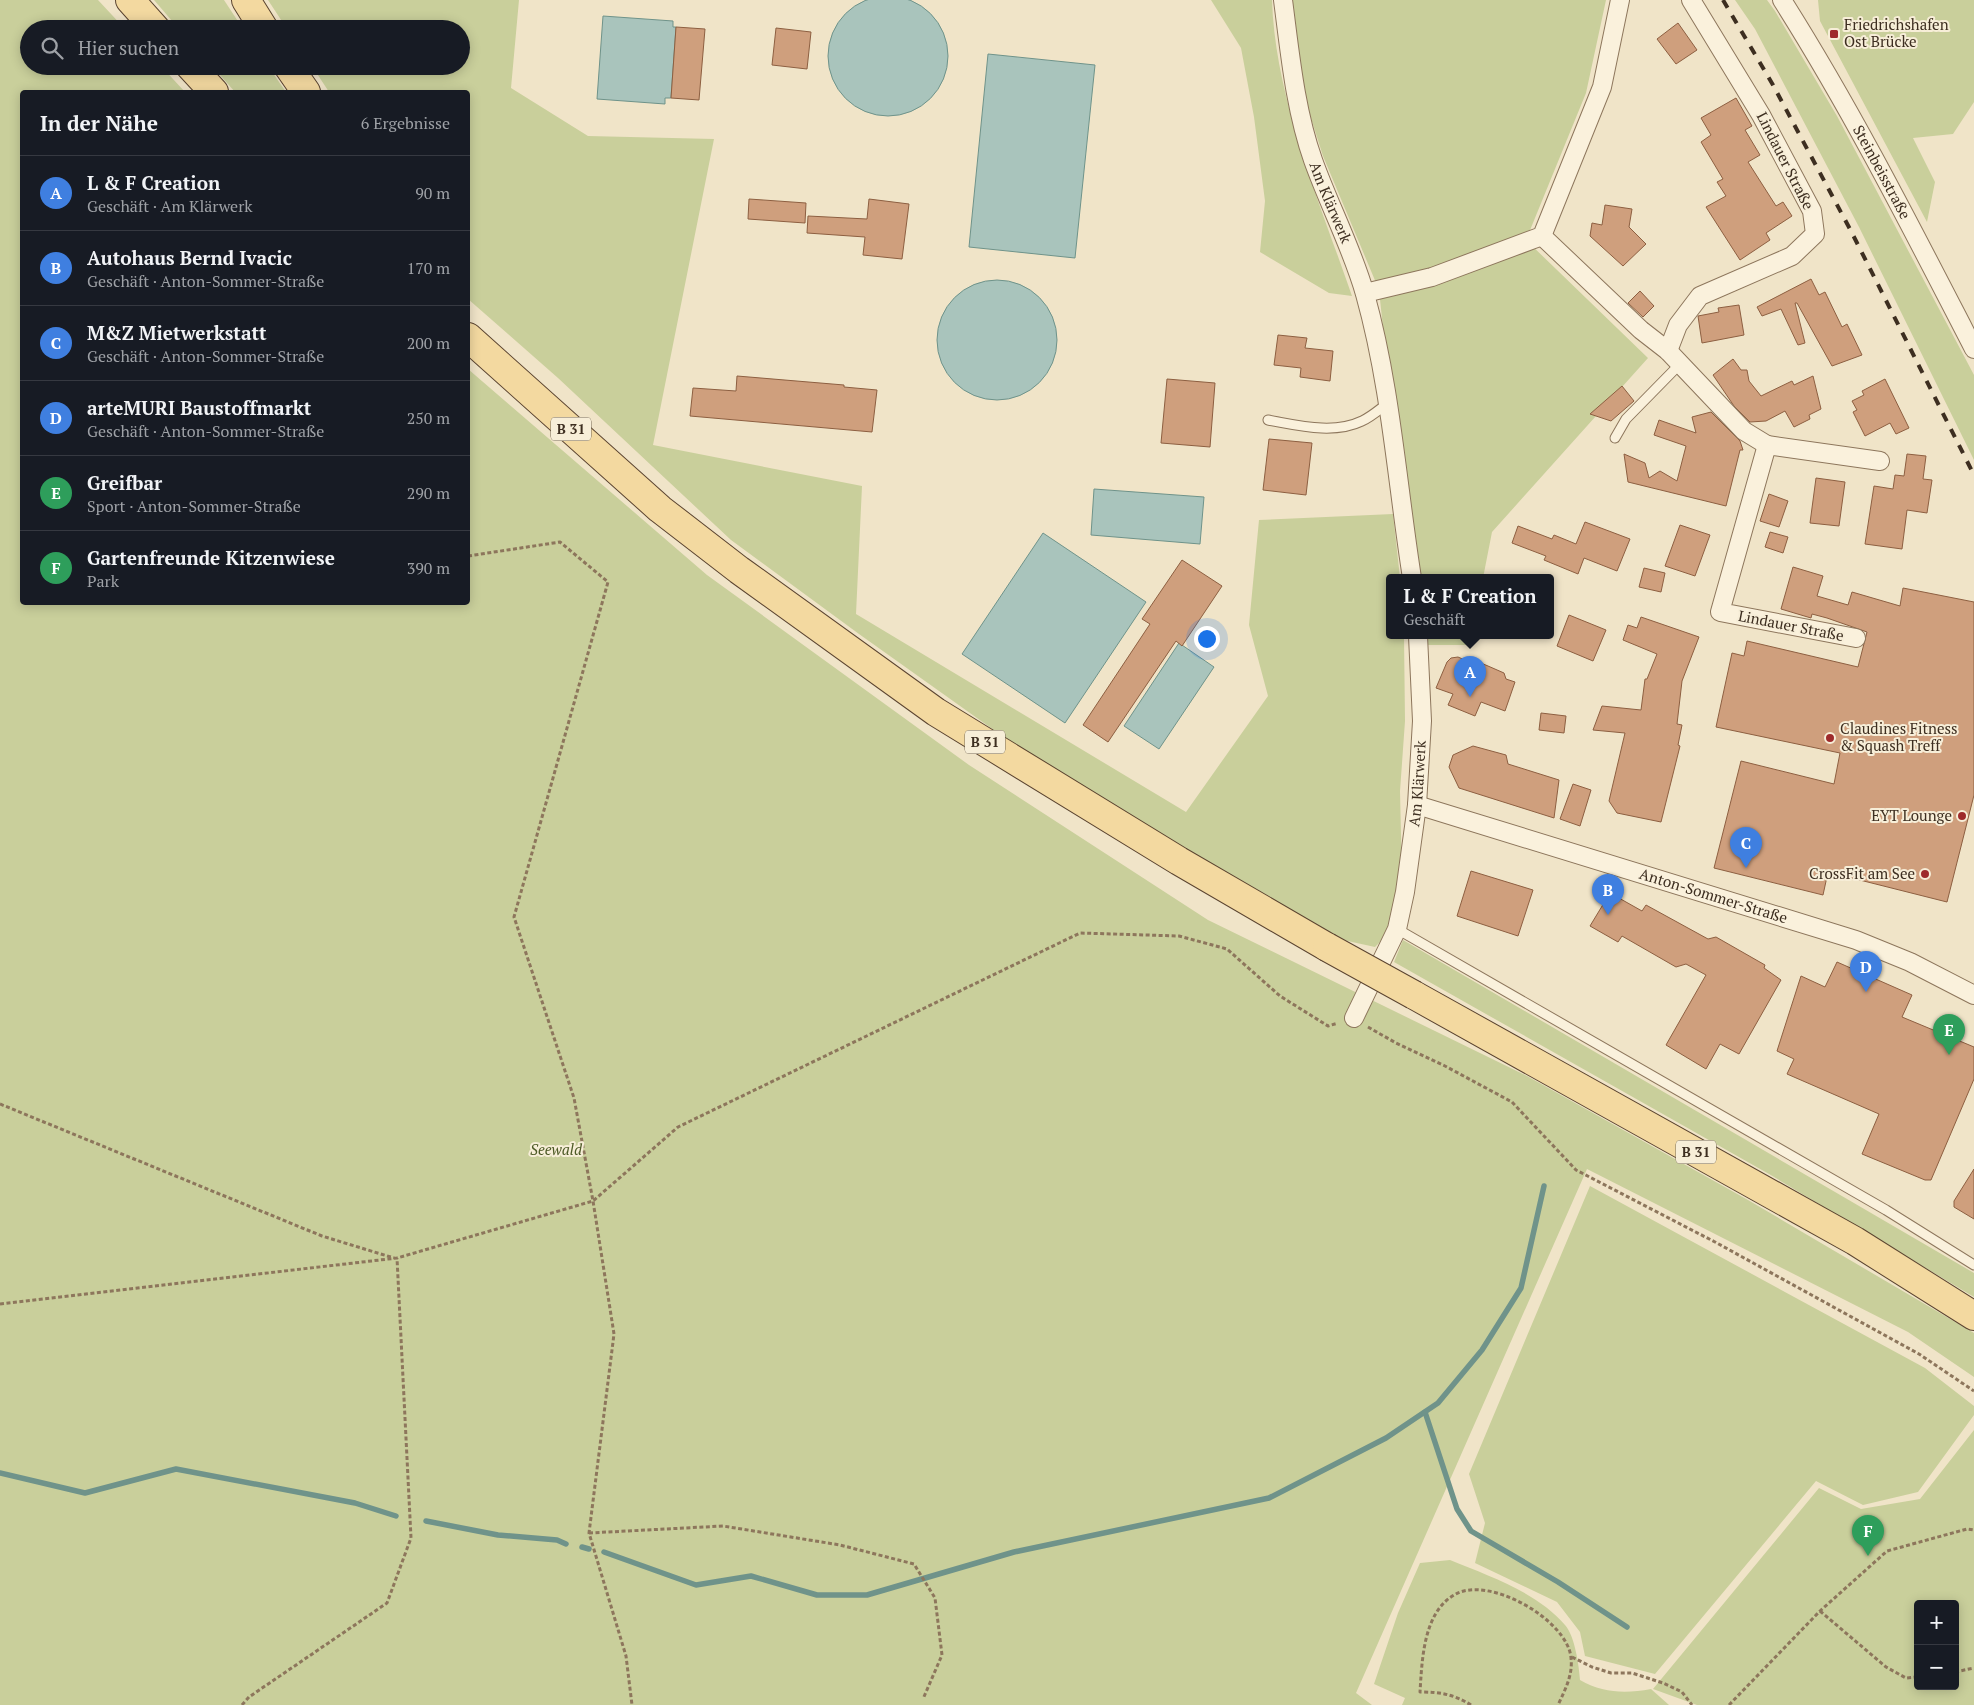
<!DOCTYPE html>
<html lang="de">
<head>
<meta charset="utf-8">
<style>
	:root { --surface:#171b24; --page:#242831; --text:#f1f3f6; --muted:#9ea1a6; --line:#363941; --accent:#8c9099 }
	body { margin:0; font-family:"PT Serif",serif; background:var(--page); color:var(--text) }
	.controls { position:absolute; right:15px; bottom:15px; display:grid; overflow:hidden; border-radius:5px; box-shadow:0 2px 12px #0003 }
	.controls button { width:45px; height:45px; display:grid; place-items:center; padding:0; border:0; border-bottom:1px solid var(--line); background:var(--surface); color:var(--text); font:25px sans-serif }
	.you { position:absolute; left:1206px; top:638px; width:18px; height:18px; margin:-12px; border:4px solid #fff; border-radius:50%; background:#1a73e8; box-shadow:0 0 0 8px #1a73e833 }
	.badge { display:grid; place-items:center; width:32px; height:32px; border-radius:50%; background:var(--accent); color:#fff; font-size:16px; font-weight:700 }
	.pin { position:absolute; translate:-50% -41px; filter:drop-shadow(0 1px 2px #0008) }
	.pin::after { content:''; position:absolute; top:26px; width:18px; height:15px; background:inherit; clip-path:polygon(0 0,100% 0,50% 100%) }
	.popup { position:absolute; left:1386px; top:574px; width:168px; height:65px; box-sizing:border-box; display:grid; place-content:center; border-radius:5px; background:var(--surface); filter:drop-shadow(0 1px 4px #0005); font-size:16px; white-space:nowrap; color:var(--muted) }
	.popup b { font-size:19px; color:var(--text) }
	.popup::after { content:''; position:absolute; left:50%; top:100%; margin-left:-10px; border:10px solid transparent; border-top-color:var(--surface) }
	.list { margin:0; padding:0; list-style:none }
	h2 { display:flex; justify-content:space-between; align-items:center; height:65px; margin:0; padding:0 20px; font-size:21px }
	h2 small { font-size:16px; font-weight:400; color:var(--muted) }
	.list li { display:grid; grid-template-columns:32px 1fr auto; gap:15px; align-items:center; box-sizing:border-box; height:75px; padding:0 20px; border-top:1px solid var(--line) }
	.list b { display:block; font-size:19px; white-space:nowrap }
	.list p { margin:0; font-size:16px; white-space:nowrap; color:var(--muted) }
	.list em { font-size:16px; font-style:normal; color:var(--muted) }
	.icon { flex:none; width:28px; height:28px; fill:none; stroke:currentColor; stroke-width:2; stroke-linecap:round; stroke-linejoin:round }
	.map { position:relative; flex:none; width:1974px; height:1705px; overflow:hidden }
	.search { position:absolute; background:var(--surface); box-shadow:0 2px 12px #0003; left:20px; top:20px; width:450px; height:55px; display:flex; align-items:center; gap:12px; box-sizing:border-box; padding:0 18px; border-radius:28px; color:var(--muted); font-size:19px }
	.panel { position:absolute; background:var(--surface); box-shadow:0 2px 12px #0003; left:20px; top:90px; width:450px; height:515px; border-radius:5px }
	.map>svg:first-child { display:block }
	.green { fill:#c9cf9b; fill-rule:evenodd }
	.water { fill:#a9c4bc; stroke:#6f938a }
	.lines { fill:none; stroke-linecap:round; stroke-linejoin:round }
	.stream { stroke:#6f938a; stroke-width:5.5 }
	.building { fill:#cf9f7d; stroke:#8d5f41 }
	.service-casing { stroke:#8d765c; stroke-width:11 }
	.minor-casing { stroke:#8d765c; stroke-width:20 }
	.primary-casing { stroke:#5b4430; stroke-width:30 }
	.path { stroke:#8d765c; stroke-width:3; stroke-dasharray:4 2.5; stroke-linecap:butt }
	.service { stroke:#faf1dc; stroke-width:9 }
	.minor { stroke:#faf1dc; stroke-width:18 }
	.primary { stroke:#f3d9a0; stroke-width:28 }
	.rail { stroke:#3d2e20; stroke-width:4; stroke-dasharray:9 9; stroke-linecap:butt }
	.primary-bridge-casing { stroke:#5b4430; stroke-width:30; stroke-linecap:butt }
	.primary-bridge { stroke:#f3d9a0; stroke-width:28 }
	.poi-dot { fill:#9e2a2b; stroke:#f7eed8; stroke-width:2 }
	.labels { text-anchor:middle; stroke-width:4; stroke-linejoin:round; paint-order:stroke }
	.shield { fill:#f7eed8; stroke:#756857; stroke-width:1 }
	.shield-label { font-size:14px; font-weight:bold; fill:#3d2e20 }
	.poi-label { font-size:15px; fill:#3d2e20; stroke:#f7eed8; text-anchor:start }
	.street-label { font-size:15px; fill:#3d2e20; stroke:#f7eed8 }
	.park-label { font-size:15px; font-style:italic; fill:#4d5a26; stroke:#f7eed8 }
</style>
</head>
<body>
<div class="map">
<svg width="1974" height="1705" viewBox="0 0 1974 1705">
	<rect width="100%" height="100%" fill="#f0e4c8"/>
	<!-- green -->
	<g class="green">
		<path d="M 0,0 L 98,0 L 125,29 L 29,29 L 29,66 L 161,66 L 185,92 L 22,92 L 22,602 L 468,602 L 468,369 L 707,575 L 969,765 L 1208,920 L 1527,1076 L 1748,1200 L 1974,1333 L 1974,1377 L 1908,1332 L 1587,1169 L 1356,1693 L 1372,1705 L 0,1705 Z"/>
		<path d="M 154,0 L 224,0 L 243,29 L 179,29 Z"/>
		<path d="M 268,0 L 519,0 L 511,88 L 588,136 L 714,139 L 653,445 L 862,486 L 856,614 L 1186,812 L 1268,696 L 1249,625 L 1259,520 L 1393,514 L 1400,578 L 1390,578 L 1390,636 L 1404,636 L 1405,721 L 1400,791 L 1402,880 L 1392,930 L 1375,947 L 1343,940 L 1061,778 L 859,634 L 731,540 L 558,378 L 468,299 L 468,92 L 329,92 L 312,66 L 461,66 L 461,29 L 287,29 Z"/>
		<path d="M 1211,0 L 1272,0 C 1275,98 1320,203 1352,296 L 1329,293 L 1260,252 L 1265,201 L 1254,117 L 1241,48 Z"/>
		<path d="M 1292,0 L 1606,0 L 1586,93 L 1526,240 L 1648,358 L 1492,532 L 1483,578 L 1416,578 L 1391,403 L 1379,290 L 1323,156 L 1302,90 Z"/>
		<path d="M 1735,0 L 1767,0 L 1775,11 L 1837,116 L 1974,375 L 1974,460 L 1859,227 L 1755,29 Z"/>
		<path d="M 1818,0 L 1974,0 L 1974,102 L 1953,134 L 1913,138 L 1935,182 L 1927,222 L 1820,21 Z"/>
		<path d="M 212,66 L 268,66 L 286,92 L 235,92 Z"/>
		<path d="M 1422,636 L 1472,636 L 1471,645 L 1423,645 Z"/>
		<path d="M 1403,940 L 1974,1273 L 1974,1297 L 1769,1174 L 1394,962 Z"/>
		<path d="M 1590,1186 L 1925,1368 L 1974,1406 L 1974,1415 L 1918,1492 L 1863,1505 L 1816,1481 L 1655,1674 L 1585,1656 L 1580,1632 L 1557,1602 L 1475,1563 L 1485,1523 L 1469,1474 Z"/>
		<path d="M 1974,1430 L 1974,1705 L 1697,1705 L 1653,1689 L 1819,1488 L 1861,1509 L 1920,1499 ZM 1918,1604 L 1955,1604 L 1955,1686 L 1918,1686 Z"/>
		<path d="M 1450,1560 C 1489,1576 1537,1592 1565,1625 C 1575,1636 1579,1666 1580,1680 C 1603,1693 1625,1694 1651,1689 L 1669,1705 L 1402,1705 L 1405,1698 L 1374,1684 L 1398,1613 L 1420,1563 Z"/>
	</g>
	<!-- water -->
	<g class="water">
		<circle cx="888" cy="56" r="60"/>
		<path d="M 603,16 L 673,21 L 673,27 L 676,27 L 671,98 L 665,98 L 665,104 L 597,99 Z"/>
		<path d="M 988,54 L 1095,65 L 1075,258 L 969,247 Z"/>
		<circle cx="997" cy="340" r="60"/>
		<path d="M 1094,489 L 1204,497 L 1200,544 L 1091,535 Z"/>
		<path d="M 1043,533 L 1146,602 L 1065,723 L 962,654 Z"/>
		<path d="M 1179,643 L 1214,667 L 1159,749 L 1124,726 Z"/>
	</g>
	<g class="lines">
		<!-- stream -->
		<g class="stream">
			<path d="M 1425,1412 L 1457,1509 L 1471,1531 L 1558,1582 L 1627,1627"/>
			<path d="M 0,1473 L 85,1493 L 176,1469 L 355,1503 L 396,1516"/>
			<path d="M 426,1521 L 498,1535 L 557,1540 L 566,1544"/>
			<path d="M 582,1547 L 589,1549"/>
			<path d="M 604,1552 L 696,1585 L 751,1576 L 817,1595 L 867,1595 L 1014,1552 L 1269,1498 L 1386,1438 L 1438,1403 L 1482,1350 L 1521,1288 L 1544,1186"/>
		</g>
	</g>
	<!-- building -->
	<g class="building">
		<path d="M 1678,23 L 1697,50 L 1676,64 L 1657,39 Z"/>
		<path d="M 676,27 L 705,29 L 699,100 L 671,98 Z"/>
		<path d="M 776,28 L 811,32 L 807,69 L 772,65 Z"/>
		<path d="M 1736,98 L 1752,126 L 1745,130 L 1760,155 L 1748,162 L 1776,206 L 1783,202 L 1792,216 L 1766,233 L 1770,240 L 1740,260 L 1706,207 L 1726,196 L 1717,182 L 1723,179 L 1701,142 L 1711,135 L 1701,118 Z"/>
		<path d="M 749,199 L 806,203 L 805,223 L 748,219 Z"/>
		<path d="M 869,199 L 909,204 L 902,259 L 863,255 L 865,237 L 807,233 L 808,216 L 867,219 Z"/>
		<path d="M 1605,205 L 1632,209 L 1629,227 L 1646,244 L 1623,266 L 1590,236 L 1592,223 L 1602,225 Z"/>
		<path d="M 1811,279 L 1819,295 L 1825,292 L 1842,327 L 1847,324 L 1862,355 L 1832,366 L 1797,303 L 1795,303 L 1805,343 L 1798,345 L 1781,309 L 1762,316 L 1757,307 Z"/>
		<path d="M 1640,291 L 1654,306 L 1643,317 L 1628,303 Z"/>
		<path d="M 1739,305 L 1744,335 L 1702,343 L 1698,316 L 1719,312 L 1718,308 Z"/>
		<path d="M 1278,335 L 1307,338 L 1305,348 L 1333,351 L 1330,381 L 1300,377 L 1301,368 L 1274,365 Z"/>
		<path d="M 1733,359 L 1741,370 L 1747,370 L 1749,381 L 1761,396 L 1792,381 L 1794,385 L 1813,376 L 1821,409 L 1809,415 L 1810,419 L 1794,427 L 1785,411 L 1766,421 L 1750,422 L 1734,406 L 1713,375 Z"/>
		<path d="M 737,376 L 844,385 L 844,387 L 877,390 L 872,432 L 690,416 L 693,388 L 736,391 Z"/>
		<path d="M 1167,379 L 1215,383 L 1210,447 L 1161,443 Z"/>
		<path d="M 1885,379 L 1909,428 L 1896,434 L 1890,423 L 1865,436 L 1853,412 L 1857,410 L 1852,401 L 1864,395 L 1862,391 Z"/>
		<path d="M 1622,386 L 1634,401 L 1611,421 L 1590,414 Z"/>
		<path d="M 1711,412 L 1740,441 L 1743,450 L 1740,450 L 1726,506 L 1628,482 L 1624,454 L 1645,463 L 1649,478 L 1660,471 L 1677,481 L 1686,446 L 1654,435 L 1659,420 L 1696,433 L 1692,417 Z"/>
		<path d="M 1269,439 L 1312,443 L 1306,495 L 1263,490 Z"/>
		<path d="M 1907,454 L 1926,456 L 1923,479 L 1932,480 L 1927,513 L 1907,510 L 1902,549 L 1865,544 L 1874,486 L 1893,489 L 1895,475 L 1904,476 Z"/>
		<path d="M 1816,478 L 1845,482 L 1839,526 L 1810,523 Z"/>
		<path d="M 1769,494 L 1788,501 L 1779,527 L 1760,521 Z"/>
		<path d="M 1585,522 L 1630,539 L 1617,571 L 1584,558 L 1578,574 L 1544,560 L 1546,556 L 1512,543 L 1518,526 L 1552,539 L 1554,535 L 1576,544 Z"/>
		<path d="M 1680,525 L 1710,535 L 1695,576 L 1665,566 Z"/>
		<path d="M 1770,532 L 1788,537 L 1783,553 L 1765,547 Z"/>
		<path d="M 1182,560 L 1222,586 L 1182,646 L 1176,641 L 1108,742 L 1083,725 L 1150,624 L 1142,619 Z"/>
		<path d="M 1793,567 L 1823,576 L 1817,596 L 1848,605 L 1852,592 L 1900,606 L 1903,588 L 1974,602 L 1974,795 L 1947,902 L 1828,872 L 1823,895 L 1714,868 L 1741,761 L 1834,784 L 1840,753 L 1716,727 L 1732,653 L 1744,656 L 1747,641 L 1858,667 L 1867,632 L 1827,618 L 1812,614 L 1811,618 L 1781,609 Z"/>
		<path d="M 1644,568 L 1665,573 L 1661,592 L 1639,587 Z"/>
		<path d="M 1569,615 L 1606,630 L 1593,661 L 1557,646 Z"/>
		<path d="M 1641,617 L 1699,637 L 1682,681 L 1677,724 L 1682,725 L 1678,745 L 1680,746 L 1661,822 L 1617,813 L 1609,801 L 1625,733 L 1593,730 L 1602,706 L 1641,710 L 1645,679 L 1647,679 L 1657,654 L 1623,640 L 1628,625 L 1637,628 Z"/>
		<path d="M 1458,657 L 1474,664 L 1476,661 L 1488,666 L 1504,673 L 1506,679 L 1515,682 L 1505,711 L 1481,702 L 1475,716 L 1448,705 L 1453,694 L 1436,688 L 1447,662 L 1451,658 Z"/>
		<path d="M 1541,713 L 1566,716 L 1564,733 L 1539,730 Z"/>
		<path d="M 1473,746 L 1506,755 L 1508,764 L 1559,780 L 1554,818 L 1459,788 L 1449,767 L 1453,755 Z"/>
		<path d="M 1573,784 L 1591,790 L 1580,826 L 1560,819 Z"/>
		<path d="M 1471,871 L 1533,890 L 1518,936 L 1457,916 Z"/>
		<path d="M 1610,893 L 1642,911 L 1646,905 L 1708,939 L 1716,937 L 1765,965 L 1764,968 L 1781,980 L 1739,1054 L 1720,1044 L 1706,1069 L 1666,1045 L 1706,975 L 1686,964 L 1676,967 L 1622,936 L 1618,942 L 1590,926 Z"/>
		<path d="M 1837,962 L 1912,995 L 1902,1017 L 1974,1047 L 1974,1079 L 1931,1180 L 1925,1180 L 1862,1154 L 1879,1114 L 1787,1074 L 1794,1059 L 1777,1051 L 1801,976 L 1825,987 Z"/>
		<path d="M 1974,1169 L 1974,1219 L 1954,1207 L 1954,1201 Z"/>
	</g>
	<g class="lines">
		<!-- service casing -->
		<g class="service-casing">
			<g id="service">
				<path d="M 1268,420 C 1297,425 1333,435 1362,421 C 1371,417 1380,409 1388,403"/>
				<path d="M 1615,438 L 1626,419 L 1680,364"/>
				<path d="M 1397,929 L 1886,1210 L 1974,1265"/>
			</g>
		</g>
		<!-- minor casing -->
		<g class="minor-casing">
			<g id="minor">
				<path id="s1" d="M 1283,0 C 1290,53 1295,109 1313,160 C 1329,205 1352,248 1365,294 C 1391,387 1397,483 1412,578"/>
				<path id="s2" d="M 1782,0 C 1853,112 1913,231 1974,349"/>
				<path d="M 1542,236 L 1641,330 L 1668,351 L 1744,431 L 1767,445"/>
				<path d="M 1365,293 L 1432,277 L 1542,236 L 1602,87 L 1620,0"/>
				<path d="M 1668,351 L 1678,325 L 1700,296 L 1792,256 L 1815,234 L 1812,211 L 1761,115 L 1691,0"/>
				<path d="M 1856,638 L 1720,612 L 1767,445 L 1880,461"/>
				<path id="s3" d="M 1417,805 L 1856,940 L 1910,962 L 1974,995"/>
				<path id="s4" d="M 1354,1018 L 1397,929 L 1405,892 L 1417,805 L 1422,721 L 1418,636"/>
			</g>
		</g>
		<!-- primary casing -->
		<g class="primary-casing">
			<g id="primary">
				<path d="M 130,0 L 156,29"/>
				<path d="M 246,0 L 264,29"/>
				<path d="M 190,66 L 214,92"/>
				<path d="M 288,66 L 306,92"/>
				<path d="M 468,337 L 660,509 L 739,570 L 936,712 L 1179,861 L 1327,947"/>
				<path d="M 1414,995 L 1855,1241 L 1974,1316"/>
			</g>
		</g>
		<!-- path -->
		<g class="path">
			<path d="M 468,556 L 560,542 L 608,582 L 514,917 L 574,1098 L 593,1201 L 614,1334 L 589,1533 L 626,1656 L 632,1705"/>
			<path d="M 1368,1027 L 1396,1043 L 1445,1066 L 1512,1102 L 1576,1170 L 1715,1242 L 1919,1354 L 1974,1391"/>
			<path d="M 0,1104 L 322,1236 L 394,1258"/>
			<path d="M 0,1304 L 397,1258 L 593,1201 L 678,1127 L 1080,933 L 1179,936 L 1227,949 L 1280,996 L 1328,1026 L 1338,1023"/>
			<path d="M 589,1533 L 723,1526 L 840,1545 L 914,1564 L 935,1598 L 942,1655 L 923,1699"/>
			<path d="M 1820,1611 L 1886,1667 L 1906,1678 L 1918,1677"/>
			<path d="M 1572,1657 L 1592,1667 L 1611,1673 L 1632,1673 L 1663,1683 L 1682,1692 L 1692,1705"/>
			<path d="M 1955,1672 L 1974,1668"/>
			<path d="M 242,1705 L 249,1697 L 387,1603 L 411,1538 L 397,1258"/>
			<path d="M 1471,1705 C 1453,1694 1440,1692 1420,1692 C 1422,1661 1423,1613 1454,1595 C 1488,1574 1568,1620 1571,1658 C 1573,1675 1565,1690 1558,1705"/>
			<path d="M 1729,1705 L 1820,1611 L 1887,1551 L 1967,1529 L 1974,1530"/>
		</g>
		<!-- service -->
		<use href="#service" class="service"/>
		<!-- minor -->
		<use href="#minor" class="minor"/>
		<!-- primary -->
		<use href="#primary" class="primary"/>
		<!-- rail -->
		<path class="rail" d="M 1723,0 L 1773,85 L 1851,231 L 1974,475"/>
		<!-- primary-bridge casing -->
		<g class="primary-bridge-casing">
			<path id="primary-bridge" d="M 1327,947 L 1414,995"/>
		</g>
		<!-- primary-bridge -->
		<use href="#primary-bridge" class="primary-bridge"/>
	</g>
	<!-- markers -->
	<g class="poi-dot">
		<rect x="1829" y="29" width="10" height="10" rx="2.5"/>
		<circle cx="1830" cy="738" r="5"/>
		<circle cx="1962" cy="816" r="5"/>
		<circle cx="1925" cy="874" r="5"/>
	</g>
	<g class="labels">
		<!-- shield labels -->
		<g class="shield">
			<rect x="551" y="417.5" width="40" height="23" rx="4"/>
			<rect x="965" y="730.5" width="40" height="23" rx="4"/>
			<rect x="1676" y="1140.5" width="40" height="23" rx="4"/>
		</g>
		<g class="shield-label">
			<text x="571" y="434">B 31</text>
			<text x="985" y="747">B 31</text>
			<text x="1696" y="1157">B 31</text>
		</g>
		<!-- poi labels -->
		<g class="poi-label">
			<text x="1844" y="30">Friedrichshafen<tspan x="1844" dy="17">Ost Brücke</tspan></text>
			<text x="1840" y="734">Claudines Fitness<tspan x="1840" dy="17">&amp; Squash Treff</tspan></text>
			<text x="1952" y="821" text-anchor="end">EYT Lounge</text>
			<text x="1915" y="879" text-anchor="end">CrossFit am See</text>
		</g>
		<!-- street labels -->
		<g class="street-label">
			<text transform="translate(1785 161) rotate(63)" y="5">Lindauer Straße</text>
			<text dy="5" stroke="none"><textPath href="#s2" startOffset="199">Steinbeisstraße</textPath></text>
			<text dy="5" stroke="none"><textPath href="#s1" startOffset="209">Am Klärwerk</textPath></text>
			<text transform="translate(1791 626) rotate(11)" y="5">Lindauer Straße</text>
			<text dy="5" stroke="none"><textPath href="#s4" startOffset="246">Am Klärwerk</textPath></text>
			<text dy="5" stroke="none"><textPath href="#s3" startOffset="310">Anton-Sommer-Straße</textPath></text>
		</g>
		<!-- park labels -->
		<g class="park-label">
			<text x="556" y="1155">Seewald</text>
		</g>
	</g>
</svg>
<div class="controls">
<button>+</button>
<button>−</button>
</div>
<div class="you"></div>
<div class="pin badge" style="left:1470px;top:697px;background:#3f7fe0">A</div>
<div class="popup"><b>L &amp; F Creation</b>Geschäft</div>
<div class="pin badge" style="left:1608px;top:915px;background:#3f7fe0">B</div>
<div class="pin badge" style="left:1746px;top:868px;background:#3f7fe0">C</div>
<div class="pin badge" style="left:1866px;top:992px;background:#3f7fe0">D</div>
<div class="pin badge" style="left:1949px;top:1055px;background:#2e9e5b">E</div>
<div class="pin badge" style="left:1868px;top:1556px;background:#2e9e5b">F</div>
<div class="search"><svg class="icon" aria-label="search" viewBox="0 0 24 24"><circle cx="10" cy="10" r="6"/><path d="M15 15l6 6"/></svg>Hier suchen</div>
<section class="panel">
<h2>In der Nähe<small>6 Ergebnisse</small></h2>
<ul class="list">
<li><span class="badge" style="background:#3f7fe0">A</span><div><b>L &amp; F Creation</b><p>Geschäft · Am Klärwerk</p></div><em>90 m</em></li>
<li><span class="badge" style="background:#3f7fe0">B</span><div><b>Autohaus Bernd Ivacic</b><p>Geschäft · Anton-Sommer-Straße</p></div><em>170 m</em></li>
<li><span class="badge" style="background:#3f7fe0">C</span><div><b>M&amp;Z Mietwerkstatt</b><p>Geschäft · Anton-Sommer-Straße</p></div><em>200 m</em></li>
<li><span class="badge" style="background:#3f7fe0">D</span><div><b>arteMURI Baustoffmarkt</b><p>Geschäft · Anton-Sommer-Straße</p></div><em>250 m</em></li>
<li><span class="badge" style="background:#2e9e5b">E</span><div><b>Greifbar</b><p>Sport · Anton-Sommer-Straße</p></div><em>290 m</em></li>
<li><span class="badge" style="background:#2e9e5b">F</span><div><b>Gartenfreunde Kitzenwiese</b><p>Park</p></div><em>390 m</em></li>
</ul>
</section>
</div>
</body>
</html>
